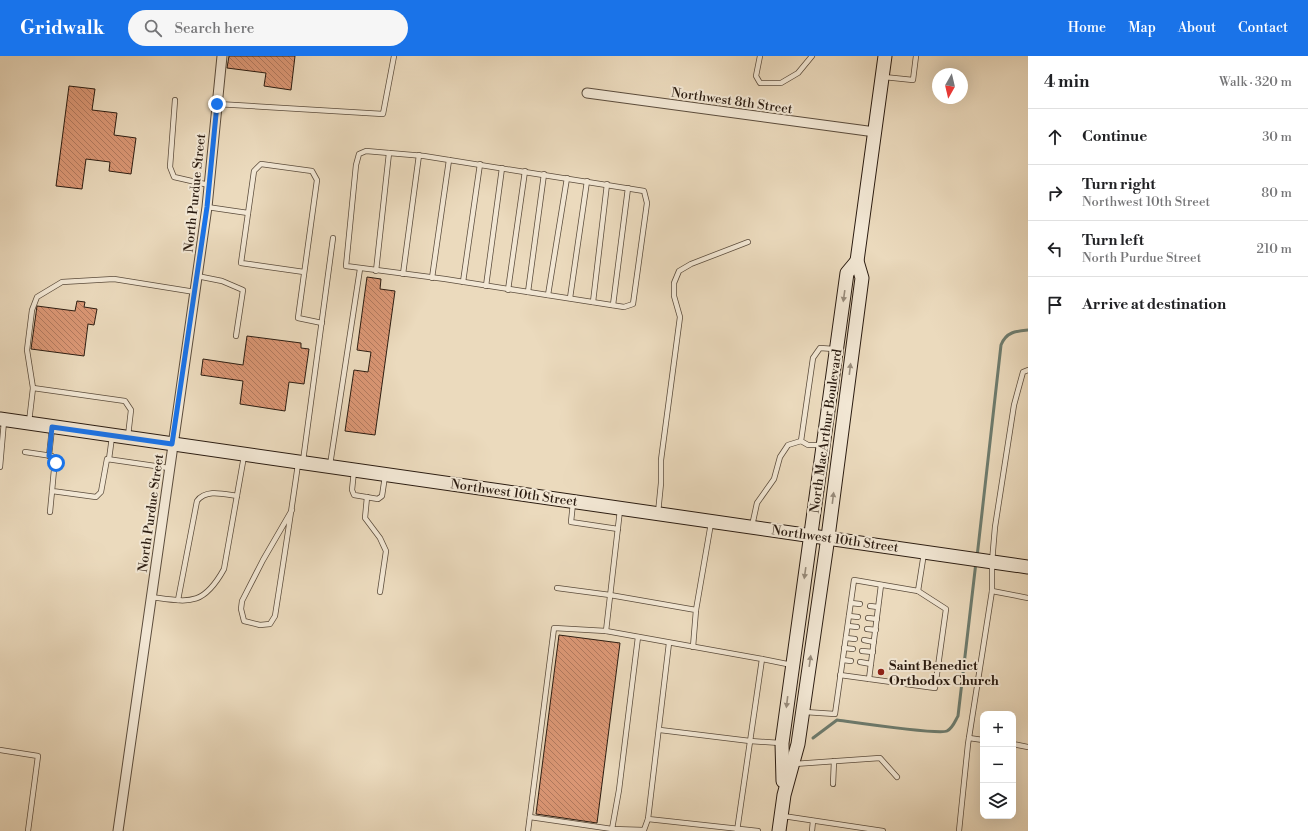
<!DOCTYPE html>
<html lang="en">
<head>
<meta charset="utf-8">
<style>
	:root { --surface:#fff; --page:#f6f6f6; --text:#202124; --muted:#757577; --line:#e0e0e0; --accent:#1a73e8 }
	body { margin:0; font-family:"Libre Bodoni",serif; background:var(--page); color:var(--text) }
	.controls { position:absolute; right:12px; bottom:12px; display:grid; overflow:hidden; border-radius:8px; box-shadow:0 4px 16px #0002 }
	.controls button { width:36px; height:36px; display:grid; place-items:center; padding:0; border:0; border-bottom:1px solid var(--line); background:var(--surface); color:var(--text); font:20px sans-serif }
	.compass { position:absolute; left:932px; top:12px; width:36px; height:36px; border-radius:50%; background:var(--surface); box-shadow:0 4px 16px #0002; rotate:188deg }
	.stop { position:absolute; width:12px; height:12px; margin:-9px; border:3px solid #1a73e8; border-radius:50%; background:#fff }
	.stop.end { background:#1a73e8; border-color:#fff; box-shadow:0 1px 4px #0008 }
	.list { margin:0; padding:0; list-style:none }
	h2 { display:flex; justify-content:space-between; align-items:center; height:52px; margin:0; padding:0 16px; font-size:17px }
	h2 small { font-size:13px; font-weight:400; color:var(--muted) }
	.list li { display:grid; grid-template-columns:26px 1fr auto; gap:12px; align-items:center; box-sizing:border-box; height:56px; padding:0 16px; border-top:1px solid var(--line) }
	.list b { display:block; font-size:15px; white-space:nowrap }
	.list p { margin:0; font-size:13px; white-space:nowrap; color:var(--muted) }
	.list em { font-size:13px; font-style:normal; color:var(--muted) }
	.icon { flex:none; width:22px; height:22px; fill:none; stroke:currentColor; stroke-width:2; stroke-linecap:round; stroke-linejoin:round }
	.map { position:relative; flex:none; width:1028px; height:775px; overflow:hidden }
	header { display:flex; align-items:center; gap:24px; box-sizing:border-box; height:56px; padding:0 20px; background:var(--accent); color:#fff }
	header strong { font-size:19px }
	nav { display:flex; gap:22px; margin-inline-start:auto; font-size:14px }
	.search { width:280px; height:36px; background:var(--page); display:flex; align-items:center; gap:10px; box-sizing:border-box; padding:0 14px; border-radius:22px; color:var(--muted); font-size:15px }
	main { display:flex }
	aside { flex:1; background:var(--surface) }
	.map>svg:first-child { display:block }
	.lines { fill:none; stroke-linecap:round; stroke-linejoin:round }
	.stream { stroke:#6d7b6d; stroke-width:3 }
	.building { fill:url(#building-back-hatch); stroke:#2b1c11 }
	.service-casing { stroke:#5b4c3c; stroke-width:6 }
	.minor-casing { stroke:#5b4c3c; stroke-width:11 }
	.secondary-casing { stroke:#2b1c11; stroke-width:15 }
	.service { stroke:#f2e7d4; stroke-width:4.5 }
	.minor { stroke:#f2e7d4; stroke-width:9 }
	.secondary { stroke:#f2e7d4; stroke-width:13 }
	.oneway { fill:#988c7c }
	.route { stroke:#1a73e8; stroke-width:5 }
	.poi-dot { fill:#8f2418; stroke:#f2e7d4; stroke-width:1.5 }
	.labels { text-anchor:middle; stroke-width:4; stroke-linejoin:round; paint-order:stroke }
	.street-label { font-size:13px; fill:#2b1c11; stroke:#f2e7d4 }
	.poi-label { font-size:13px; font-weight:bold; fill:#2b1c11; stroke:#f2e7d4; text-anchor:start }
</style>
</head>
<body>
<header>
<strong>Gridwalk</strong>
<div class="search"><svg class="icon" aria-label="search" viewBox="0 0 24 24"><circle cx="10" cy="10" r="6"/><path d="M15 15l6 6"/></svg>Search here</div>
<nav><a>Home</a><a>Map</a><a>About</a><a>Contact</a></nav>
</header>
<main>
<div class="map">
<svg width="1028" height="775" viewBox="0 0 1028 775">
	<defs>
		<pattern id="building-back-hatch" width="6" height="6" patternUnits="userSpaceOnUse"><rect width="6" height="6" fill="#db9775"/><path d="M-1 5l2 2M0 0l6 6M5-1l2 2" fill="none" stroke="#b27a5f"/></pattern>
	</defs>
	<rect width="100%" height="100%" fill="#ebdabd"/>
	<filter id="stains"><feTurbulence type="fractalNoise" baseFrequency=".005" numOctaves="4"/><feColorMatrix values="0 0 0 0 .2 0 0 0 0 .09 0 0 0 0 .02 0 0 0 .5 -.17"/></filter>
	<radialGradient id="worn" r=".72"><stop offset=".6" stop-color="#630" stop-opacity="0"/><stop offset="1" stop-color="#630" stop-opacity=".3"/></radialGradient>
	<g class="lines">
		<!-- stream -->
		<g class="stream">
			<path d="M 977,501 L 1001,289 C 1006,276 1016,275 1028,274"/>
			<path d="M 813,682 L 837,664 C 852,666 939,679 947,675 C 953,672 955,665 958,660 L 976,506"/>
		</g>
	</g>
	<!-- building -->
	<g class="building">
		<path d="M 229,0 L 295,0 L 291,34 L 264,30 L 266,17 L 227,12 Z"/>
		<path d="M 69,30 L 95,33 L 92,54 L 117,57 L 114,79 L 136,82 L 131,118 L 109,115 L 110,106 L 86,103 L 82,133 L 56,130 Z"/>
		<path d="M 367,221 L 381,223 L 380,233 L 395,235 L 375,379 L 345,375 L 354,314 L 368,316 L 371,296 L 357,294 Z"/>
		<path d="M 77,245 L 85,246 L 84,251 L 97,253 L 94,269 L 88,268 L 84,300 L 31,293 L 37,250 L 75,255 Z"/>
		<path d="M 247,280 L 301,287 L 301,292 L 309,293 L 304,328 L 289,326 L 285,355 L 240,348 L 243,325 L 201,319 L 203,303 L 243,309 Z"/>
		<path d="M 559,579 L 620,587 L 597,767 L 536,758 Z"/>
	</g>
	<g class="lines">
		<!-- service casing -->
		<g class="service-casing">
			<g id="service">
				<path d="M 760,0 L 756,20 L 760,27 L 781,27 L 798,17 L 812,0"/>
				<path d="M 884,21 L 913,24 L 916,0"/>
				<path d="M 175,44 L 170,111 L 174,121 L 209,129"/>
				<path d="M 217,48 L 383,58 L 394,0"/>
				<path d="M 366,95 L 424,100 L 644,135 L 647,147 L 633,248 L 624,251 L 445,223 L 346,210 L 356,109 L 359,98 Z"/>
				<path d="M 207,151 L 248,157"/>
				<path d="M 376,215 L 389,97"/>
				<path d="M 304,216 L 241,207 L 254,115 L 261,108 L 312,115 L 317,124 L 298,262 L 322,267"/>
				<path d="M 403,218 L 419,99"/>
				<path d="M 197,220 L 222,225 L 243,234 L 236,280"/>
				<path d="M 432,222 L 449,104"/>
				<path d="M 463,226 L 480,108"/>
				<path d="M 486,230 L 502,112"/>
				<path d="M 508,234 L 525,115"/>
				<path d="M 528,236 L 544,118"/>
				<path d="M 548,239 L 567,122"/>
				<path d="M 570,242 L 587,125"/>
				<path d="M 593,246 L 607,128"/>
				<path d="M 613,249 L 628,132"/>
				<path d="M 33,332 L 125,345 L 131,354 L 128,380"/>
				<path d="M 29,366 L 33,332 L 27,294 L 32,254 L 37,241 L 62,226 L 114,223 L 195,236"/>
				<path d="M 821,389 L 808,389 L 801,385 L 813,302 L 820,292 L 834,293"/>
				<path d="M 25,396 L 52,400 L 55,403 L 52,435 L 96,441 L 101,436 L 107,403 L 169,412"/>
				<path d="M 49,400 L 52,372"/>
				<path d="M 109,403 L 112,381"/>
				<path d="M 303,405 L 333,182"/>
				<path d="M 330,409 L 360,213"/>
				<path d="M 0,411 L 4,365"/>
				<path d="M 354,415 L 352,434 L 354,439 L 378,443 L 382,440 L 385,420"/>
				<path d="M 367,441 L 365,462 L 380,482 L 386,495 L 380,536"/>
				<path d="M 573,447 L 571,466 L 618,473"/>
				<path d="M 292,454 L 263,504 L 242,545 L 241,553 L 244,565 L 260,569 L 270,568 L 275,560 C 283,509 291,458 298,408"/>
				<path d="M 50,456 L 52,435"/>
				<path d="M 658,457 L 661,427 L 661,404 L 680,261 L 674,240 L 674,227 L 679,215 L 691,208 L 748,186"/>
				<path d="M 752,470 L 757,447 L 774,423 L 780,401 L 788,389 L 801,385"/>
				<path d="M 557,532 L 610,539 L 696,554 L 693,591"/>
				<path d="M 992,535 L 1028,542"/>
				<path d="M 151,541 C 189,546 203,551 224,513 L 244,400"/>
				<path d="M 178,544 L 197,445 C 206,433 223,438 237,440"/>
				<path d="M 851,547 L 860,548"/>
				<path d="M 870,550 L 878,551"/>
				<path d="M 696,554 L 711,467"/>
				<path d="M 849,560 L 858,561"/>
				<path d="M 868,562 L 877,563"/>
				<path d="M 848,570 L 857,571"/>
				<path d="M 867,573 L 876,574"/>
				<path d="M 606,575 L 620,454"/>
				<path d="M 638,581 L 619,734 L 612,773 L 644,774 L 648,763"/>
				<path d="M 846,582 L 855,583"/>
				<path d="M 864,584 L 874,586"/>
				<path d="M 669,587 L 648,763 L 758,775"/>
				<path d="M 844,592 L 853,593"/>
				<path d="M 862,595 L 873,596"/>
				<path d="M 762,603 L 792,609"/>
				<path d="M 843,604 L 851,605"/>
				<path d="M 860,606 L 871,608"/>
				<path d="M 840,619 L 935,632 L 946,553 L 918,535"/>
				<path d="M 869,623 L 881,529"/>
				<path d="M 805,656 L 835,658 L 854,524 L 918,535 L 924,497"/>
				<path d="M 660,674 L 750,685 L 780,687"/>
				<path d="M 969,682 L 983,684"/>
				<path d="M 1013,688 L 1028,691"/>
				<path d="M 0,694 L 38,700 L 28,775"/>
				<path d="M 794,708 L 880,702 L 897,721"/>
				<path d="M 833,728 L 834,705"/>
				<path d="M 783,760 L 883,775"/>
				<path d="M 530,761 L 612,773 L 611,775"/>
				<path d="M 528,775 L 554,572 L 606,575 L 762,603 L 737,775"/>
				<path d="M 812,775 L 813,765"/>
				<path d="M 959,775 L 968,688 L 992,535 L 992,506 L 995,471 L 1014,349 L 1023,316 L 1028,314"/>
			</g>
		</g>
		<!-- minor casing -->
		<g class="minor-casing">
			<g id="minor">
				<path d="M 587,37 L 875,76"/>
				<path d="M 118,775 L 207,151 L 222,0"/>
			</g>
		</g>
		<!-- secondary casing -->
		<g class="secondary-casing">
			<g id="secondary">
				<path d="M 0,363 L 1028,511"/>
				<path d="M 783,725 L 782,687 L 847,217 L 857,205"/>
				<path d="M 779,775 L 784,739 L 798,688 L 828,481 L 862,222 L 857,205 L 885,0"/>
			</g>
		</g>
		<!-- service -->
		<use href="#service" class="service"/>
		<!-- minor -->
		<use href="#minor" class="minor"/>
		<!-- secondary -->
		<use href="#secondary" class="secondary"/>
	</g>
	<!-- one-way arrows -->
	<defs><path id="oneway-solid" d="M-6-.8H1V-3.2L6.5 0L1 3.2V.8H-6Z"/></defs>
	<g class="oneway">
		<use href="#oneway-solid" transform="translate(844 240) rotate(98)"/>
		<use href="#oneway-solid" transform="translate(850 313) rotate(-83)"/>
		<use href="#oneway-solid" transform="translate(833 442) rotate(-83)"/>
		<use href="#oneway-solid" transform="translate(805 517) rotate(98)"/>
		<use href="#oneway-solid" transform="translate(810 605) rotate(-82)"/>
		<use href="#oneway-solid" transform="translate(787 646) rotate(97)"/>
	</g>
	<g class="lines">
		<!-- route -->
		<path class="route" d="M 56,407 L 55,403 L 49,400 L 52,371 L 172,388 L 207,151 L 217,48"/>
	</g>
	<!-- markers -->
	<circle class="poi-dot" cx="881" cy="616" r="4"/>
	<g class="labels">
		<!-- street labels -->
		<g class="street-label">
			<text transform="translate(732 44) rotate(8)" y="5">Northwest 8th Street</text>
			<text transform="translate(194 137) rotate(-84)" y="5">North Purdue Street</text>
			<text transform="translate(825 375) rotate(-82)" y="5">North MacArthur Boulevard</text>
			<text transform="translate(514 436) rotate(8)" y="5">Northwest 10th Street</text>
			<text transform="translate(150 457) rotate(-82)" y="5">North Purdue Street</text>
			<text transform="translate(835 482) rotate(8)" y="5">Northwest 10th Street</text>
		</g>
		<!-- poi labels -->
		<g class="poi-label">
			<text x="889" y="614">Saint Benedict<tspan x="889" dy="15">Orthodox Church</tspan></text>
		</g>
	</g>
	<rect width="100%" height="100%" filter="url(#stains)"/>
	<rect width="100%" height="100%" fill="url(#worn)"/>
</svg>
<div class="controls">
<button>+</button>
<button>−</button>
<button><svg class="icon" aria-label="layers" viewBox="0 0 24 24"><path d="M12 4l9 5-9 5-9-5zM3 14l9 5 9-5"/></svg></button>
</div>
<svg class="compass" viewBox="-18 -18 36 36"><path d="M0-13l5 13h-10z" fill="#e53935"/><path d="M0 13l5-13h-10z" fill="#757577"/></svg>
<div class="stop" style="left:56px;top:407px"></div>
<div class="stop end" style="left:217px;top:48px"></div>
</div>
<aside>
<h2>4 min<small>Walk · 320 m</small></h2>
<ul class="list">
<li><svg class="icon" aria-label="ahead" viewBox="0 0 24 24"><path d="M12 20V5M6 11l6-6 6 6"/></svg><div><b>Continue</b></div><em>30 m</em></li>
<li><svg class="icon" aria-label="right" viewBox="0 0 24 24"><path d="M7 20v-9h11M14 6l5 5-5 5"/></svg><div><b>Turn right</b><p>Northwest 10th Street</p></div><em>80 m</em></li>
<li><svg class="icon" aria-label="left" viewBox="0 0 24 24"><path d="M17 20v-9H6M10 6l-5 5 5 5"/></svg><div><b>Turn left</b><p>North Purdue Street</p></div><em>210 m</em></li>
<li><svg class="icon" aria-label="arrive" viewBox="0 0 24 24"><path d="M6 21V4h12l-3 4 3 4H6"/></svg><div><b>Arrive at destination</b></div></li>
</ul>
</aside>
</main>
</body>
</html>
